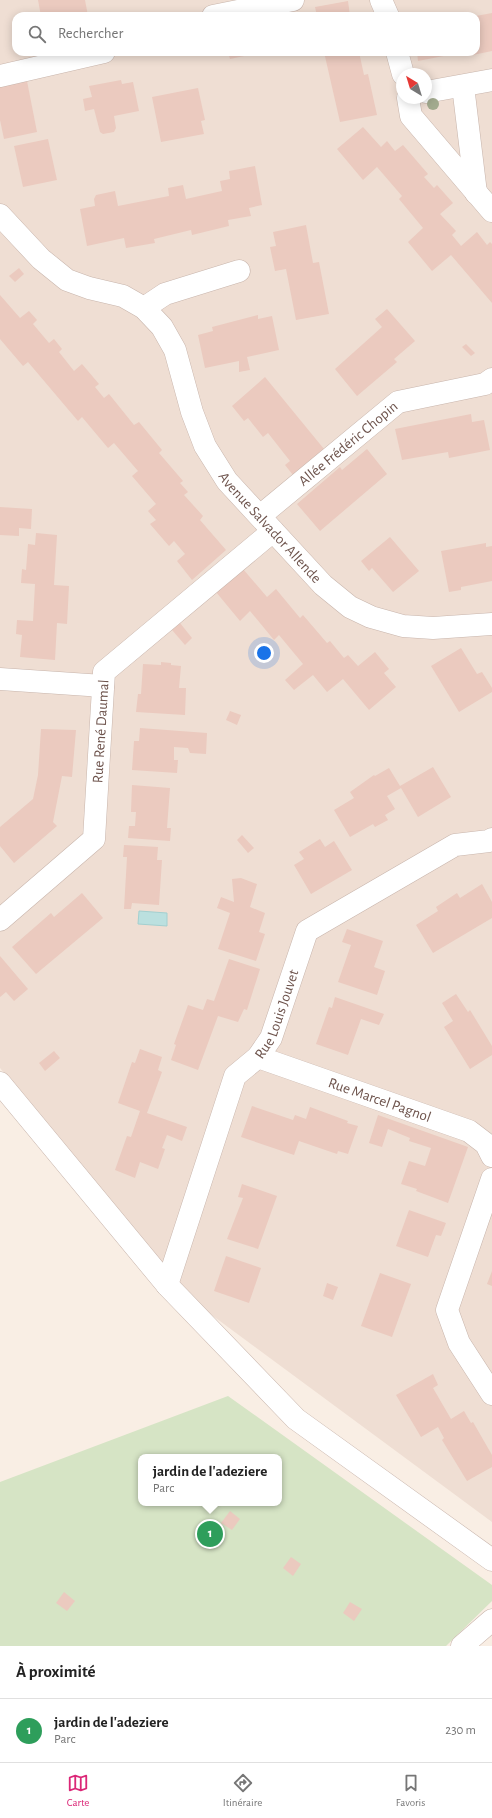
<!DOCTYPE html>
<html lang="fr">
<head>
<meta charset="utf-8">
<style>
	:root { --surface:#fff; --page:#f6f6f6; --text:#222; --muted:#767676; --line:#e0e0e0; --accent:#db2777 }
	body { margin:0; font-family:"Alegreya Sans",sans-serif; background:var(--page); color:var(--text) }
	.compass { position:absolute; left:396px; top:68px; width:36px; height:36px; border-radius:50%; background:var(--surface); box-shadow:0 2px 10px #0003; rotate:322deg }
	.you { position:absolute; left:264px; top:653px; width:14px; height:14px; margin:-10px; border:3px solid #fff; border-radius:50%; background:#1a73e8; box-shadow:0 0 0 6px #1a73e833 }
	.badge { display:grid; place-items:center; width:26px; height:26px; border-radius:50%; background:var(--accent); color:#fff; font-size:13px; font-weight:700 }
	.pin { position:absolute; translate:-50% -50%; border:2px solid #fff; box-shadow:0 1px 4px #0006 }
	.popup { position:absolute; left:138px; top:1454px; width:144px; height:52px; box-sizing:border-box; display:grid; place-content:center; border-radius:8px; background:var(--surface); filter:drop-shadow(0 1px 3px #0005); font-size:13px; white-space:nowrap; color:var(--muted) }
	.popup b { font-size:15px; color:var(--text) }
	.popup::after { content:''; position:absolute; left:50%; top:100%; margin-left:-8px; border:8px solid transparent; border-top-color:var(--surface) }
	.list { margin:0; padding:0; list-style:none }
	h2 { display:flex; justify-content:space-between; align-items:center; height:52px; margin:0; padding:0 16px; font-size:17px }
	h2 small { font-size:13px; font-weight:400; color:var(--muted) }
	.list li { display:grid; grid-template-columns:26px 1fr auto; gap:12px; align-items:center; box-sizing:border-box; height:64px; padding:0 16px; border-top:1px solid var(--line) }
	.list b { display:block; font-size:15px; white-space:nowrap }
	.list p { margin:0; font-size:13px; white-space:nowrap; color:var(--muted) }
	.list em { font-size:13px; font-style:normal; color:var(--muted) }
	.icon { flex:none; width:22px; height:22px; fill:none; stroke:currentColor; stroke-width:2; stroke-linecap:round; stroke-linejoin:round }
	.map { position:relative; flex:none; width:492px; height:1646px; overflow:hidden }
	.search { position:absolute; background:var(--surface); box-shadow:0 2px 10px #0003; left:12px; right:12px; top:12px; height:44px; display:flex; align-items:center; gap:10px; box-sizing:border-box; padding:0 14px; border-radius:12px; color:var(--muted); font-size:15px }
	.sheet { height:116px; background:var(--surface) }
	nav { display:flex; justify-content:space-around; align-items:center; box-sizing:border-box; height:56px; border-top:1px solid var(--line); background:var(--surface); font-size:11px; color:var(--muted) }
	nav a { display:grid; justify-items:center; gap:2px }
	nav .on { color:var(--accent) }
	.map>svg:first-child { display:block }
	.residential { fill:#efded3; fill-rule:evenodd }
	.green { fill:#d6e4c5; fill-rule:evenodd }
	.water { fill:#bbe0df; stroke:#a3d0d0 }
	.building { fill:#ebcabf }
	.lines { fill:none; stroke-linecap:round; stroke-linejoin:round }
	.minor-casing { stroke:#c8b5ac; stroke-width:23 }
	.minor { stroke:#fff; stroke-width:22 }
	.tree { fill:#a2aa8e }
	.labels { text-anchor:middle; stroke-width:3.5; stroke-linejoin:round; paint-order:stroke }
	.street-label { font-size:15px; fill:#6e544d; stroke:#fcf2ea }
</style>
</head>
<body>
<div class="map">
<svg width="492" height="1646" viewBox="0 0 492 1646">
	<rect width="100%" height="100%" fill="#f9eee4"/>
	<!-- residential -->
	<path class="residential" d="M 0,0 L 492,0 L 492,1522 L 186,1296 L 150,1250 L 0,1068 ZM 16,16 L 476,16 L 476,52 L 16,52 ZM 402,74 L 426,74 L 426,98 L 402,98 Z"/>
	<!-- green -->
	<path class="green" d="M 228,1396 L 492,1585 L 492,1601 L 446,1646 L 0,1646 L 0,1482 ZM 141,1457 L 279,1457 L 279,1503 L 141,1503 Z"/>
	<!-- water -->
	<path class="water" d="M 139,911 L 167,913 L 167,926 L 138,924 Z"/>
	<!-- building -->
	<g class="building">
		<path d="M 38,0 L 85,0 L 88,16 L 41,16 Z"/>
		<path d="M 348,1 L 350,16 L 317,16 L 315,7 Z"/>
		<path d="M 492,13 L 492,51 L 468,56 L 467,52 L 476,52 L 476,16 Z"/>
		<path d="M 228,52 L 259,52 L 259,53 L 230,59 Z"/>
		<path d="M 324,52 L 359,52 L 364,75 L 368,74 L 377,115 L 340,122 Z"/>
		<path d="M 417,52 L 459,52 L 459,53 L 418,61 Z"/>
		<path d="M 121,80 L 122,84 L 133,82 L 139,111 L 114,116 L 116,128 L 114,132 L 103,134 L 100,132 L 94,109 L 85,111 L 83,99 L 92,97 L 89,86 Z"/>
		<path d="M 27,81 L 37,132 L 4,139 L 0,120 L 0,86 Z"/>
		<path d="M 198,88 L 205,120 L 201,121 L 204,134 L 161,142 L 152,97 Z"/>
		<path d="M 363,127 L 381,147 L 387,141 L 395,151 L 403,145 L 428,174 L 424,177 L 434,188 L 437,185 L 453,203 L 440,214 L 456,231 L 452,235 L 461,246 L 477,232 L 487,245 L 490,242 L 492,244 L 492,303 L 451,255 L 432,271 L 408,242 L 423,228 L 399,199 L 402,196 L 377,167 L 363,180 L 337,149 Z"/>
		<path d="M 48,139 L 57,180 L 23,187 L 14,146 Z"/>
		<path d="M 255,166 L 262,205 L 249,208 L 251,216 L 228,220 L 229,226 L 192,235 L 191,230 L 154,239 L 155,243 L 126,248 L 124,238 L 87,246 L 80,209 L 95,206 L 94,199 L 96,195 L 115,191 L 118,206 L 169,196 L 168,188 L 183,185 L 186,199 L 222,191 L 220,181 L 230,179 L 229,171 Z"/>
		<path d="M 306,225 L 313,263 L 319,262 L 329,314 L 296,320 L 286,269 L 275,271 L 270,247 L 276,246 L 273,232 Z"/>
		<path d="M 19,268 L 24,274 L 15,282 L 9,276 Z"/>
		<path d="M 0,295 L 20,318 L 29,311 L 37,320 L 33,324 L 49,343 L 54,339 L 62,349 L 59,352 L 74,371 L 82,364 L 99,384 L 95,387 L 104,398 L 109,394 L 134,425 L 139,422 L 162,450 L 159,453 L 183,481 L 180,483 L 188,492 L 184,495 L 203,516 L 200,520 L 226,550 L 192,580 L 177,561 L 185,554 L 174,541 L 169,546 L 150,524 L 156,520 L 148,511 L 156,504 L 132,476 L 138,471 L 114,443 L 108,448 L 82,417 L 78,421 L 28,362 L 23,366 L 0,339 Z"/>
		<path d="M 387,309 L 415,341 L 394,359 L 397,362 L 357,396 L 335,369 L 382,327 L 375,319 Z"/>
		<path d="M 258,315 L 258,319 L 272,316 L 279,350 L 247,357 L 250,370 L 239,372 L 239,361 L 205,368 L 198,335 L 213,331 L 212,327 Z"/>
		<path d="M 466,344 L 475,353 L 471,356 L 462,347 Z"/>
		<path d="M 265,377 L 324,449 L 293,475 L 285,465 L 290,461 L 268,433 L 263,437 L 248,418 L 244,421 L 232,406 Z"/>
		<path d="M 471,414 L 472,422 L 484,420 L 490,450 L 449,458 L 448,452 L 402,460 L 395,429 Z"/>
		<path d="M 367,449 L 387,474 L 320,531 L 297,504 L 340,467 L 342,470 Z"/>
		<path d="M 0,507 L 32,509 L 31,529 L 19,528 L 19,536 L 0,535 Z"/>
		<path d="M 36,533 L 57,535 L 54,585 L 69,586 L 67,624 L 57,623 L 55,660 L 20,657 L 22,635 L 16,634 L 17,620 L 33,621 L 35,584 L 21,583 L 22,569 L 26,570 L 28,544 L 35,545 Z"/>
		<path d="M 390,537 L 419,571 L 393,592 L 372,568 L 369,571 L 361,561 Z"/>
		<path d="M 486,543 L 486,547 L 492,546 L 492,581 L 461,587 L 461,590 L 449,592 L 441,551 Z"/>
		<path d="M 243,569 L 267,597 L 276,589 L 300,618 L 303,615 L 327,643 L 330,641 L 344,658 L 348,655 L 358,666 L 375,652 L 389,669 L 384,673 L 396,687 L 369,710 L 343,679 L 327,692 L 313,675 L 294,690 L 285,680 L 303,664 L 279,635 L 274,640 L 250,611 L 240,621 L 216,592 Z"/>
		<path d="M 180,623 L 192,638 L 185,645 L 172,630 Z"/>
		<path d="M 461,648 L 477,674 L 482,672 L 492,688 L 492,692 L 459,712 L 431,666 Z"/>
		<path d="M 161,662 L 171,663 L 171,665 L 181,666 L 179,688 L 186,688 L 185,715 L 136,712 L 138,694 L 141,694 L 143,664 L 161,665 Z"/>
		<path d="M 230,711 L 241,715 L 237,725 L 226,720 Z"/>
		<path d="M 140,728 L 207,733 L 206,754 L 190,753 L 188,748 L 174,747 L 174,760 L 178,760 L 177,773 L 132,770 L 134,741 L 139,741 Z"/>
		<path d="M 41,729 L 76,730 L 72,777 L 62,776 L 53,822 L 57,826 L 14,863 L 0,846 L 0,827 L 33,799 L 38,775 Z"/>
		<path d="M 433,767 L 451,797 L 418,817 L 401,788 L 387,796 L 395,809 L 385,815 L 388,820 L 375,827 L 373,824 L 350,837 L 334,810 L 354,798 L 350,792 L 374,775 L 375,776 L 389,768 L 400,786 Z"/>
		<path d="M 132,785 L 170,788 L 167,828 L 171,828 L 170,841 L 128,838 L 129,826 L 135,826 L 136,812 L 131,812 Z"/>
		<path d="M 242,835 L 254,848 L 248,853 L 237,840 Z"/>
		<path d="M 320,839 L 325,847 L 334,841 L 352,870 L 311,894 L 294,865 L 304,859 L 299,852 Z"/>
		<path d="M 124,845 L 158,847 L 157,860 L 162,860 L 159,905 L 132,903 L 131,909 L 124,909 L 127,857 L 123,857 Z"/>
		<path d="M 241,878 L 257,884 L 250,907 L 265,913 L 259,932 L 265,934 L 256,961 L 218,949 L 230,913 L 217,908 L 221,897 L 234,902 L 232,879 Z"/>
		<path d="M 482,884 L 492,902 L 492,918 L 433,953 L 416,925 L 438,911 L 436,907 L 457,893 L 460,898 Z"/>
		<path d="M 82,893 L 103,918 L 36,974 L 12,947 L 51,913 L 54,917 Z"/>
		<path d="M 347,929 L 383,941 L 374,967 L 385,971 L 377,995 L 338,982 L 351,945 L 342,942 Z"/>
		<path d="M 0,956 L 28,989 L 14,1001 L 6,992 L 0,997 Z"/>
		<path d="M 229,959 L 260,969 L 247,1010 L 244,1009 L 238,1022 L 218,1016 L 198,1070 L 171,1060 L 176,1045 L 174,1044 L 188,1005 L 203,1010 L 207,999 L 214,1001 Z"/>
		<path d="M 456,994 L 468,1012 L 470,1010 L 492,1046 L 492,1055 L 470,1069 L 444,1027 L 453,1021 L 442,1003 Z"/>
		<path d="M 335,997 L 384,1014 L 379,1025 L 361,1019 L 348,1055 L 316,1044 L 329,1007 L 332,1008 Z"/>
		<path d="M 140,1049 L 162,1057 L 158,1070 L 162,1072 L 147,1113 L 187,1127 L 182,1141 L 167,1135 L 162,1148 L 165,1149 L 158,1169 L 140,1162 L 135,1178 L 115,1170 L 127,1136 L 131,1137 L 140,1111 L 118,1103 L 132,1062 L 135,1063 Z"/>
		<path d="M 54,1051 L 60,1058 L 45,1071 L 39,1063 Z"/>
		<path d="M 252,1106 L 293,1120 L 295,1115 L 306,1119 L 310,1107 L 348,1121 L 347,1123 L 358,1126 L 348,1154 L 338,1151 L 337,1154 L 299,1141 L 294,1155 L 241,1137 Z"/>
		<path d="M 378,1115 L 468,1147 L 448,1203 L 416,1191 L 417,1189 L 401,1184 L 409,1161 L 425,1166 L 431,1148 L 409,1141 L 410,1138 L 388,1129 L 382,1147 L 369,1143 Z"/>
		<path d="M 242,1184 L 277,1196 L 258,1249 L 227,1239 L 243,1198 L 238,1197 Z"/>
		<path d="M 409,1210 L 446,1223 L 441,1236 L 436,1235 L 428,1257 L 396,1246 Z"/>
		<path d="M 226,1256 L 261,1268 L 249,1303 L 214,1291 Z"/>
		<path d="M 492,1271 L 492,1286 L 487,1284 Z"/>
		<path d="M 380,1273 L 411,1284 L 392,1337 L 361,1326 Z"/>
		<path d="M 327,1283 L 338,1287 L 333,1300 L 323,1296 Z"/>
		<path d="M 433,1374 L 438,1385 L 433,1388 L 451,1419 L 464,1411 L 471,1423 L 473,1422 L 492,1455 L 492,1467 L 467,1481 L 442,1440 L 444,1438 L 438,1427 L 421,1437 L 396,1395 Z"/>
		<path d="M 230,1511 L 240,1519 L 232,1530 L 221,1523 Z"/>
		<path d="M 291,1557 L 301,1564 L 293,1576 L 283,1568 Z"/>
		<path d="M 64,1592 L 75,1601 L 67,1611 L 56,1603 Z"/>
		<path d="M 350,1602 L 362,1609 L 354,1621 L 343,1613 Z"/>
	</g>
	<g class="lines">
		<!-- minor casing -->
		<g class="minor-casing">
			<g id="minor">
				<path d="M 381,0 L 388,16"/>
				<path d="M 213,16 L 293,0"/>
				<path d="M 397,52 L 403,74"/>
				<path d="M 0,76 L 104,52"/>
				<path d="M 463,86 L 476,193"/>
				<path d="M 426,92 L 492,80"/>
				<path d="M 408,98 L 411,116 L 492,211"/>
				<path id="s1" d="M 0,215 L 41,259 L 67,280 L 89,288 L 123,296 L 144,308 L 162,327 L 175,350 L 192,412 L 205,446 L 227,481 L 323,585 L 350,607 L 371,617 L 403,626 L 433,628 L 492,624"/>
				<path d="M 144,308 L 165,294 L 239,271"/>
				<path id="s2" d="M 260,516 L 398,402 L 485,384 L 492,379"/>
				<path d="M 0,679 L 103,686"/>
				<path id="s3" d="M 0,920 L 94,839 L 104,672 L 273,531"/>
				<path id="s4" d="M 258,1057 L 469,1131 L 486,1144 L 492,1156"/>
				<path d="M 0,1083 L 167,1285 L 296,1419 L 492,1560"/>
				<path d="M 492,1179 L 447,1310 L 459,1343 L 492,1394"/>
				<path id="s5" d="M 167,1285 L 235,1076 L 258,1057 L 271,1038 L 307,931 L 455,845 L 489,841 L 492,839"/>
				<path d="M 462,1646 L 492,1620"/>
			</g>
		</g>
		<!-- minor -->
		<use href="#minor" class="minor"/>
	</g>
	<!-- trees -->
	<circle class="tree" cx="433" cy="104" r="6"/>
	<g class="labels">
		<!-- street labels -->
		<g class="street-label">
			<text dy="5" stroke="none"><textPath href="#s2" startOffset="114">Allée Frédéric Chopin</textPath></text>
			<text dy="5" stroke="none"><textPath href="#s1" startOffset="434">Avenue Salvador Allende</textPath></text>
			<text dy="5" stroke="none"><textPath href="#s3" startOffset="232">Rue René Daumal</textPath></text>
			<text dy="5" stroke="none"><textPath href="#s5" startOffset="297">Rue Louis Jouvet</textPath></text>
			<text dy="5" stroke="none"><textPath href="#s4" startOffset="129">Rue Marcel Pagnol</textPath></text>
		</g>
	</g>
</svg>
<svg class="compass" viewBox="-18 -18 36 36"><path d="M0-13l5 13h-10z" fill="#e53935"/><path d="M0 13l5-13h-10z" fill="#767676"/></svg>
<div class="you"></div>
<div class="pin badge" style="left:210px;top:1534px;background:#2e9e5b">1</div>
<div class="popup"><b>jardin de l'adeziere</b>Parc</div>
<div class="search"><svg class="icon" aria-label="search" viewBox="0 0 24 24"><circle cx="10" cy="10" r="6"/><path d="M15 15l6 6"/></svg>Rechercher</div>
</div>
<section class="sheet">
<h2>À proximité<small></small></h2>
<ul class="list">
<li><span class="badge" style="background:#2e9e5b">1</span><div><b>jardin de l'adeziere</b><p>Parc</p></div><em>230 m</em></li>
</ul>
</section>
<nav>
<a class="on"><svg class="icon" aria-label="map" viewBox="0 0 24 24"><path d="M3 6l6-2 6 2 6-2v14l-6 2-6-2-6 2zM9 4v14M15 6v14"/></svg>Carte</a>
<a><svg class="icon" aria-label="directions" viewBox="0 0 24 24"><path d="M12 3l9 9-9 9-9-9zM9 14v-3h6M13 9l2 2-2 2"/></svg>Itinéraire</a>
<a><svg class="icon" aria-label="saved" viewBox="0 0 24 24"><path d="M7 4h10v16l-5-4-5 4z"/></svg>Favoris</a>
</nav>
</body>
</html>
